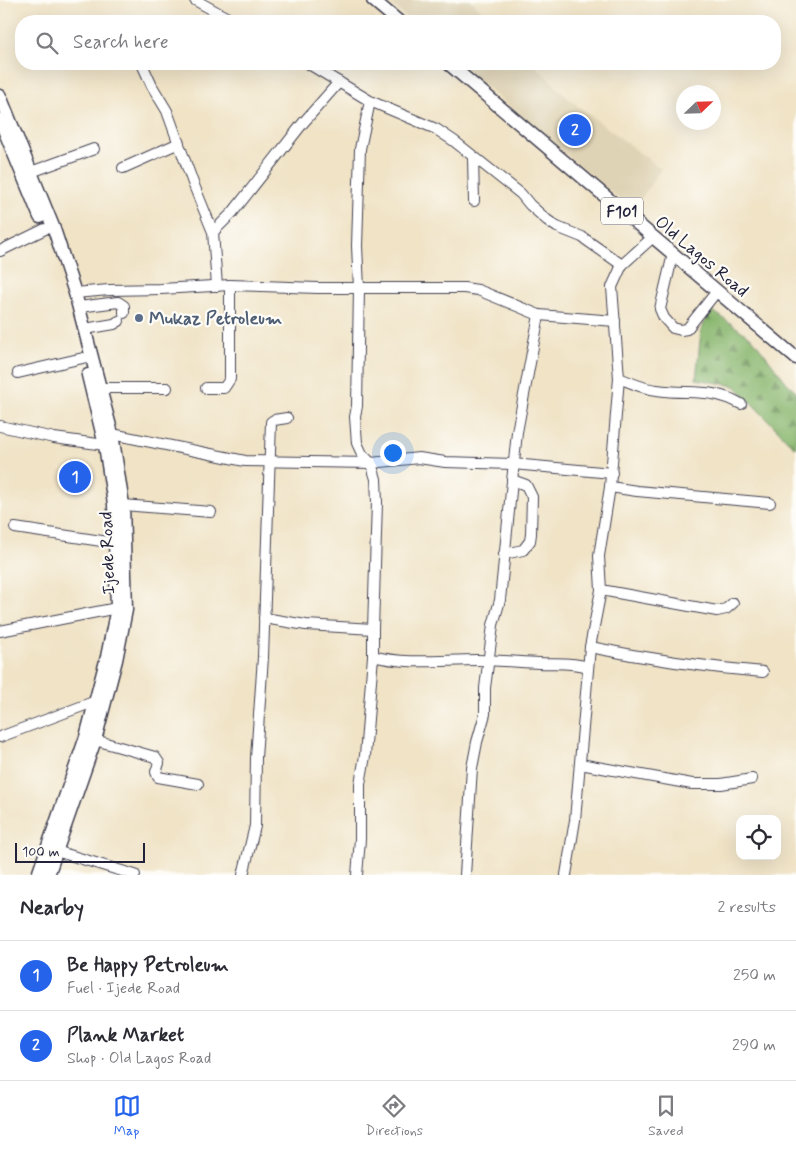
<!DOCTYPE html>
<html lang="en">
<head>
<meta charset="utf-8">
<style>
	:root { --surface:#fff; --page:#f2f2f3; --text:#2b2b33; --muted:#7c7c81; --line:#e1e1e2; --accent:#2563eb }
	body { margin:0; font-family:Mynerve,sans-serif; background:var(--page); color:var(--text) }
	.controls { position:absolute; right:15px; bottom:15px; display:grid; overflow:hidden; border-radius:10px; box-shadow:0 5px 20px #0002 }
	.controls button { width:45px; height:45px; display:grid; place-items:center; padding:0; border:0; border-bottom:1px solid var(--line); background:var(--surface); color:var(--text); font:25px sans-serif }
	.compass { position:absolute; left:676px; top:85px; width:45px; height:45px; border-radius:50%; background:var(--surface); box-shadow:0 5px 20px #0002; rotate:67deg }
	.scale { position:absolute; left:15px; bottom:12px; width:130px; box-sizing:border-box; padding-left:5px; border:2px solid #22223b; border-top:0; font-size:14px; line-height:18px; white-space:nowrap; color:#22223b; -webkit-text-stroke:4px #fdfcf7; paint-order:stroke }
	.you { position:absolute; left:392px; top:452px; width:18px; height:18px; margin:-12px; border:4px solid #fff; border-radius:50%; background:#1a73e8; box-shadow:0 0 0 8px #1a73e833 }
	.badge { display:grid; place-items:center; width:32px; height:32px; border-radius:50%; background:var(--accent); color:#fff; font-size:16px; font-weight:700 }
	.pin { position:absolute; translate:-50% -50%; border:2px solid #fff; box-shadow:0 1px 5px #0006 }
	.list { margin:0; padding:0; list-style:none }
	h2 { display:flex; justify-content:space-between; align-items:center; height:65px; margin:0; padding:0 20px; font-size:21px }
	h2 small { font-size:16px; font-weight:400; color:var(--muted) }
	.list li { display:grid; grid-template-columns:32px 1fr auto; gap:15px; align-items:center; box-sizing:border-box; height:70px; padding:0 20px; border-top:1px solid var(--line) }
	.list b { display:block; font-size:19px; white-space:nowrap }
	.list p { margin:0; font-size:16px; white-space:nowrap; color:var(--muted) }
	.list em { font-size:16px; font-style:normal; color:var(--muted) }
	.icon { flex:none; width:28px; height:28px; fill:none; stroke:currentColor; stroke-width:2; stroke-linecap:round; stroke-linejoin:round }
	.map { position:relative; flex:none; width:796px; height:875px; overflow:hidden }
	.search { position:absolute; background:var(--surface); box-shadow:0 5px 20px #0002; left:15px; right:15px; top:15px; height:55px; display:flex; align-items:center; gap:12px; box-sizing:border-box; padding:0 18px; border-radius:20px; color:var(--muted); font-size:19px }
	.sheet { height:205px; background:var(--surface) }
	nav { display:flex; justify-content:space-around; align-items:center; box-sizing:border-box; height:70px; border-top:1px solid var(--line); background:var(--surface); font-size:14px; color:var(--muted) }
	nav a { display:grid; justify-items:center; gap:2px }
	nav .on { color:var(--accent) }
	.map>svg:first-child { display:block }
	.built { fill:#dfd3b5 }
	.forest { fill:url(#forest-firs); stroke:#566c55 }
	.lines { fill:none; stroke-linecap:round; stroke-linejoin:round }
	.minor-casing { stroke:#413f50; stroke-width:12 }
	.major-casing { stroke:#413f50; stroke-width:15 }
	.minor { stroke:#fff; stroke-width:10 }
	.major { stroke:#fff; stroke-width:12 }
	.service-dot { fill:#5c6f8a; stroke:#fdfcf7; stroke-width:2 }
	.labels { text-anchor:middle; stroke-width:4.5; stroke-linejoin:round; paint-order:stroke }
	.shield { fill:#fdfcf7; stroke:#646373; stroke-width:1 }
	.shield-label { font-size:16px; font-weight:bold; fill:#22223b }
	.street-label { font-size:18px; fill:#22223b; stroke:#fdfcf7 }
	.service-label { font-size:18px; font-weight:bold; fill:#4e5e75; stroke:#fdfcf7; text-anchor:start }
</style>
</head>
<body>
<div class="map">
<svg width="796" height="875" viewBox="0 0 796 875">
	<defs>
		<pattern id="forest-firs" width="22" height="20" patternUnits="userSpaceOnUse" patternTransform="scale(1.25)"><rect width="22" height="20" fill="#8ab76f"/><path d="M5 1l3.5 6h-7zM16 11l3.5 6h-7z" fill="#70945c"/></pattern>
	</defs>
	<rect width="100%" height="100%" fill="#fdfcf7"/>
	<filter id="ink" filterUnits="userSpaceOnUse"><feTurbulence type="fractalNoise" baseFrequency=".02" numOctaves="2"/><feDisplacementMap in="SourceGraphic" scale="10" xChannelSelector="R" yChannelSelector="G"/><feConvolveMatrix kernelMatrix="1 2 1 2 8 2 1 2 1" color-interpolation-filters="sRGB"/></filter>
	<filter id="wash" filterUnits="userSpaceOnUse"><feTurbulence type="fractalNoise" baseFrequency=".0096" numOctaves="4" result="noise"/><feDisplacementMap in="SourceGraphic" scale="20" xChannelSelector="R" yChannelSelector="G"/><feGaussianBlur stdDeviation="1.12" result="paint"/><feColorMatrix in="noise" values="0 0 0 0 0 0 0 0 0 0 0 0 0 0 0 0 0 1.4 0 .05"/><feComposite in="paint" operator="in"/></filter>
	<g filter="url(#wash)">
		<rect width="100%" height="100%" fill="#f0e3c6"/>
		<!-- built -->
		<g class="built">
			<path d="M 386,0 L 471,0 L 492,21 L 411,21 Z"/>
			<path d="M 460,64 L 534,64 L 568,98 L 661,169 L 633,211 Z"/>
		</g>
		<!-- forest -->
		<path class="forest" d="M 710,309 L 753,339 L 787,383 L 796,391 L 796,449 L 735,386 L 696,379 L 701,331 Z"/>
	</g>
	<g filter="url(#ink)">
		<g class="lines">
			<!-- minor casing -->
			<g class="minor-casing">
				<g id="minor">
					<path d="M 195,0 L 233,21"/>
					<path d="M 142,64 L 152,86 L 167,111 L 193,183 L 213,232 L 217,286"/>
					<path d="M 309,64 L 370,101 L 436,129 L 454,141 L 521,194 L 530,205 L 547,220 L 557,227 L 582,237 L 622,265"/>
					<path d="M 473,157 L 474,201"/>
					<path d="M 123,168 L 179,143"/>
					<path d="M 31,172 L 94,149"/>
					<path d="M 213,232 L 233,212 L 303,123 L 339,82"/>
					<path d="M 0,251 L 45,229"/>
					<path d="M 673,254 L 660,309 L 664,318 L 673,328 L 681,330 L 687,329 L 717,291"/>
					<path d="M 75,293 L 109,290 L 161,289 L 230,285 L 317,288 L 464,288 L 478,290 L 539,315 L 615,321"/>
					<path d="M 79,307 L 118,302 L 124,306 L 124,313"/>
					<path d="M 85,329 L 114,324 L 119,321"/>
					<path d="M 18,373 L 83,358"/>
					<path d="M 619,378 C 632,383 643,389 657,390 C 688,395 711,387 741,404"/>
					<path d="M 100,388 L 167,388"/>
					<path d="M 206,388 L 224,388 L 230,379 L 230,285"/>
					<path d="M 0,426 L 54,438 L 105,445"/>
					<path d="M 112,434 L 245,461 L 371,463 L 419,458 L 445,462 L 513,464 L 612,473"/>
					<path d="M 610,487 L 637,491 L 770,503"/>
					<path d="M 123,505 L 211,512"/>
					<path d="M 15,528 L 115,543"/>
					<path d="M 504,554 L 523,550 L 530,541 L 531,534 L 532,497 L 526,485 L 512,480"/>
					<path d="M 601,590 L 717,611 L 726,609 L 733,603"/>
					<path d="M 264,618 L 306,625 L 373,629"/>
					<path d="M 0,631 L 117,608"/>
					<path d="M 590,647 C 648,659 704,667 763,672"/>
					<path d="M 373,656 C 407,665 442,660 477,660 C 498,660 518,662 539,663 C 556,664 572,662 588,667"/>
					<path d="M 0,737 L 96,701"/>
					<path d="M 95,740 L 155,757 L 159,763 L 156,772 L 158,777 L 198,784"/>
					<path d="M 580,764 L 692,784 L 721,784 L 752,779"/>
					<path d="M 56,851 L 135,875"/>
					<path d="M 243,875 L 255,826 L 256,758 L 263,657 L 271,422 L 274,420 L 287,418"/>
					<path d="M 357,875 L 360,839 L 360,784 L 365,756 L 373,656 L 373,629 L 377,502 L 376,479 L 371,463 L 362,454 L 357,443 L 355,417 L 357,406 L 359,288 L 357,246 L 360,149 L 370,101"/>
					<path d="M 465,875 L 472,768 L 477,742 L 485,714 L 485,688 L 493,625 L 500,600 L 517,432 L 539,315"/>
					<path d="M 566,875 L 575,820 L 590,647 L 601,590 L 599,556 L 610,487 L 619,378 L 612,287 L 622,265 L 653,237"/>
				</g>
			</g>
			<!-- major casing -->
			<g class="major-casing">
				<g id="major">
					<path d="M 373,0 L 398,21"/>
					<path d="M 449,64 L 796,358"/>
					<path d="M 0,96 L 54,229 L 75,293 L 112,434 L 123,505 L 126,610 L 116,660 L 95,740 L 48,875"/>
					<path d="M 0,120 L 40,217"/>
					<path d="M 38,875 L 86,737 L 107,657 L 117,608 L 114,504 L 105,445 L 88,375"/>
				</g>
			</g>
			<!-- minor -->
			<use href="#minor" class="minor"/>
			<!-- major -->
			<use href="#major" class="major"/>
		</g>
	</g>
	<!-- markers -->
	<circle class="service-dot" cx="139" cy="318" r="5"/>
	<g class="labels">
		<!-- shield labels -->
		<rect class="shield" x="601" y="197.5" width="42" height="27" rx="4"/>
		<g class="shield-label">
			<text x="622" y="217">F101</text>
		</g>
		<!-- street labels -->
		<g class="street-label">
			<text transform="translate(702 256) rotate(40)" y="6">Old Lagos Road</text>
			<text transform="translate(107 553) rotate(-92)" y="6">Ijede Road</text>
		</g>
		<!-- service labels -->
		<g class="service-label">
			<text x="149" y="324">Mukaz Petroleum</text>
		</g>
	</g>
</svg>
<div class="controls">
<button><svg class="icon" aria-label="locate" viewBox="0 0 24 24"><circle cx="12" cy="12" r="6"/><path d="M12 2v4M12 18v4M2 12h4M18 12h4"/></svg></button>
</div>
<svg class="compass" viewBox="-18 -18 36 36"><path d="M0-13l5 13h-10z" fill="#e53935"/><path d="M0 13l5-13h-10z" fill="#7c7c81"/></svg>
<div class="scale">100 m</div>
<div class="you"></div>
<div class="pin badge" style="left:75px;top:477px">1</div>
<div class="pin badge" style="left:575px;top:130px">2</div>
<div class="search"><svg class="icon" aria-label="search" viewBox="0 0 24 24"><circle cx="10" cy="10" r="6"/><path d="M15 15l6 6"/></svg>Search here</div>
</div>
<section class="sheet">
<h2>Nearby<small>2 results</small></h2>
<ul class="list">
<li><span class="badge">1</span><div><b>Be Happy Petroleum</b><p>Fuel · Ijede Road</p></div><em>250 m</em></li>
<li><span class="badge">2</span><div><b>Plank Market</b><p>Shop · Old Lagos Road</p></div><em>290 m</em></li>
</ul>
</section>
<nav>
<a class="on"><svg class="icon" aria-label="map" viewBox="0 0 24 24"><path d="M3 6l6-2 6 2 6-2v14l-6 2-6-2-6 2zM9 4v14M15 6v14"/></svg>Map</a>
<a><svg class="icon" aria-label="directions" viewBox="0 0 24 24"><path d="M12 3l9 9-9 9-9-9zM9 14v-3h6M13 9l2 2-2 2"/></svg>Directions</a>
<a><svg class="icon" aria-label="saved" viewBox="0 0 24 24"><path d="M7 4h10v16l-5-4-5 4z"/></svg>Saved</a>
</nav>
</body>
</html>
